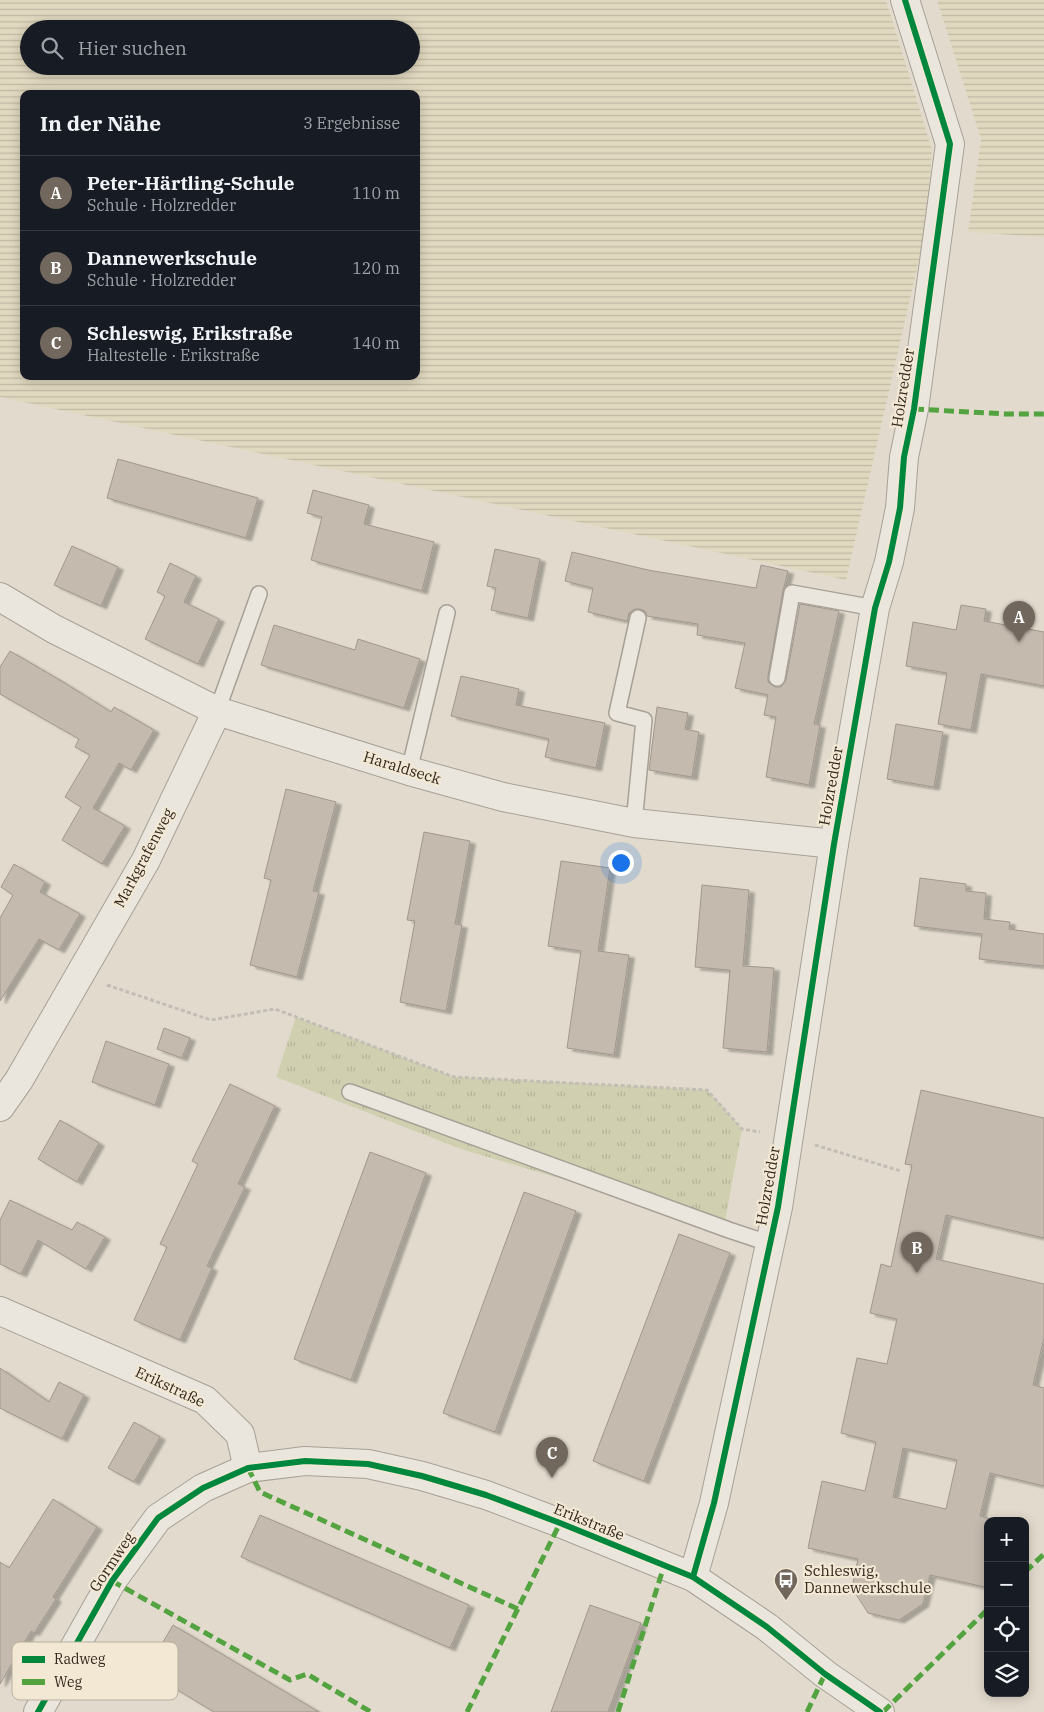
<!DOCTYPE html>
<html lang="de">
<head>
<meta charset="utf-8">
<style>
	:root { --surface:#171b24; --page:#242831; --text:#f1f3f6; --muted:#9ea1a6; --line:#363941; --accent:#71675c }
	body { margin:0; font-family:"IBM Plex Serif",serif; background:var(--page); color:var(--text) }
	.controls { position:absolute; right:15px; bottom:15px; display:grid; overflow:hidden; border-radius:10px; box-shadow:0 2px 12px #0003 }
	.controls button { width:45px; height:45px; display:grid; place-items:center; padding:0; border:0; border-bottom:1px solid var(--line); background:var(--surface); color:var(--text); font:25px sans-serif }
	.you { position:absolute; left:620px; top:862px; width:18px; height:18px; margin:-12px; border:4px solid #fff; border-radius:50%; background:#1a73e8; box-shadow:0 0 0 8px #1a73e833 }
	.badge { display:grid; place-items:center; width:32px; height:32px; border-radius:50%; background:var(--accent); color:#fff; font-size:16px; font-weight:700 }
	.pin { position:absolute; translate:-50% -41px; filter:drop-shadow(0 1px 2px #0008) }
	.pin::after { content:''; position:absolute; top:26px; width:18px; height:15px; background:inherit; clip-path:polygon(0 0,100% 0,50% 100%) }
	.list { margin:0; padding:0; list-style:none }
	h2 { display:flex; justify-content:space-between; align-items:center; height:65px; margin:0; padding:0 20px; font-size:21px }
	h2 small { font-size:16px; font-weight:400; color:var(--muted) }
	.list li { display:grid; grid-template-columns:32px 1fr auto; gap:15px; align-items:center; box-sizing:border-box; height:75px; padding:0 20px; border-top:1px solid var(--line) }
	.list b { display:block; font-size:19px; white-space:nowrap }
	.list p { margin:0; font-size:16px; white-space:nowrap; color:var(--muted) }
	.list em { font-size:16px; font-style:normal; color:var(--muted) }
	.icon { flex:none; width:28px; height:28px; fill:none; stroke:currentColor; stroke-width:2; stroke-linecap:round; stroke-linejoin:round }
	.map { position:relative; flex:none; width:1044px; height:1712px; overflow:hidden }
	.search { position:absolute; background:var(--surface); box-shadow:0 2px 12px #0003; left:20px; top:20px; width:400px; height:55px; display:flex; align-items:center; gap:12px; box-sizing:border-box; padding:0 18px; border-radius:28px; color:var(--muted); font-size:19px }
	.panel { position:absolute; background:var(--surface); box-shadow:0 2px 12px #0003; left:20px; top:90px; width:400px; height:290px; border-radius:10px }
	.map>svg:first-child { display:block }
	.farmland { fill:url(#farmland-rules); fill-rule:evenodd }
	.park { fill:url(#park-tufts) }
	.building { fill:#c5baae; stroke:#a2978d; fill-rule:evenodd; filter:url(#shadow) }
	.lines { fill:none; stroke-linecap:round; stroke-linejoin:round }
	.lane-casing { stroke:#a7a096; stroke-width:18 }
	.street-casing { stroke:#a7a096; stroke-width:30 }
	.path { stroke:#c2bdb5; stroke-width:3; stroke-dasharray:4 2.5; stroke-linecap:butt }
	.lane { stroke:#eae6de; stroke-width:15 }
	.street { stroke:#eae6de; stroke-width:28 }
	.quiet { stroke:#53a341; stroke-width:5; stroke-dasharray:10 5; stroke-linecap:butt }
	.cycleway-casing { stroke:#f2e8d4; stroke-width:9 }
	.cycleway { stroke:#00873e; stroke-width:6 }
	.labels { text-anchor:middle; stroke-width:4.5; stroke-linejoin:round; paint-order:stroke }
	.street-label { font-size:15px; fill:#34291f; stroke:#f2e8d4 }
	.poi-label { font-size:15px; fill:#34291f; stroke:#f2e8d4; text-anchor:start }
	.key { fill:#f2e8d4; stroke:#b9af9e; stroke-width:1 }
	.key-label { font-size:14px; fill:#34291f }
</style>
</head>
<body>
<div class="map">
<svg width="1044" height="1712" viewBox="0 0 1044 1712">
	<defs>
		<pattern id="farmland-rules" width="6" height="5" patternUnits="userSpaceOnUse" patternTransform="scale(1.25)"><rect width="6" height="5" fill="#e0d8bf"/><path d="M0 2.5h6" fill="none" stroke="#c1b9a4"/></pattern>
		<pattern id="park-tufts" width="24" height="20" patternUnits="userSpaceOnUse" patternTransform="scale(1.25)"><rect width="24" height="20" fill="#d0d0b1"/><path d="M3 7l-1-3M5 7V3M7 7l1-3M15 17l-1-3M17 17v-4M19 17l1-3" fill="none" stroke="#b3b398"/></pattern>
		<filter id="shadow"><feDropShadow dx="5.5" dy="3" stdDeviation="1" flood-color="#0004"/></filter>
	</defs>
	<rect width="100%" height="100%" fill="#e2dbcd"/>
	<!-- farmland -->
	<g class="farmland">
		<path d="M 0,0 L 886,0 L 932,150 L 927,224 L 846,580 L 0,397 ZM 29,29 L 411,29 L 411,66 L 29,66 ZM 24,94 L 416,94 L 416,376 L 24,376 Z"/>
		<path d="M 937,0 L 1044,0 L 1044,237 L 968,232 L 981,139 Z"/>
	</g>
	<!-- park -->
	<path class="park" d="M 296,1017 L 454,1077 L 707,1090 L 742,1129 L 724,1227 L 461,1149 L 276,1077 Z"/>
	<!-- building -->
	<g class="building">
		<path d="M 118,459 L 258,498 L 246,538 L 107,498 Z"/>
		<path d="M 313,490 L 369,505 L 364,524 L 434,542 L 422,591 L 311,560 L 322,517 L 307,513 Z"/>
		<path d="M 72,546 L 118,567 L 101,606 L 54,585 Z"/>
		<path d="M 495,549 L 540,559 L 528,618 L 491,610 L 496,588 L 487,586 Z"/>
		<path d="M 572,552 L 648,570 L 756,588 L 761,565 L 788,571 L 783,591 L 768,676 L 768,682 L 775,687 L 781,687 L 786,680 L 800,604 L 839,611 L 814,724 L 820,725 L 809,785 L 766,777 L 776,717 L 764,715 L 768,695 L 735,688 L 745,643 L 697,635 L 698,624 L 647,616 L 645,611 L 640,609 L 635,609 L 629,613 L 627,621 L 588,612 L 593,588 L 565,581 Z"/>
		<path d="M 170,563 L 196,576 L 184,602 L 219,619 L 198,664 L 145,639 L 165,596 L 157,592 Z"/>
		<path d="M 961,605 L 986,609 L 984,621 L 1044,632 L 1044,686 L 981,674 L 971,730 L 938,724 L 947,673 L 906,666 L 913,622 L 956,630 Z"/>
		<path d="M 274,625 L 355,650 L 358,639 L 420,659 L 404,708 L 261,665 Z"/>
		<path d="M 10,651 L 63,682 L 111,712 L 114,707 L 154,730 L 131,770 L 119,763 L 93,808 L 125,826 L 102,864 L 62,840 L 81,807 L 65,797 L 90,755 L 75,747 L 79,739 L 0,694 L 0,667 Z"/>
		<path d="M 461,676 L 519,689 L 516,705 L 605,723 L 596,768 L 545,757 L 549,739 L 451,716 Z"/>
		<path d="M 657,707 L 688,713 L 685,729 L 699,732 L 692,777 L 649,770 Z"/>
		<path d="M 896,724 L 943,732 L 934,787 L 887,779 Z"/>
		<path d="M 286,789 L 336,802 L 313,891 L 319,892 L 297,977 L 250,965 L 271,880 L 264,878 Z"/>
		<path d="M 424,832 L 470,841 L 455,924 L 462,925 L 446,1011 L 400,1002 L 415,921 L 407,920 Z"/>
		<path d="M 561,861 L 610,868 L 598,951 L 629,955 L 614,1055 L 567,1048 L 581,951 L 548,946 Z"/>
		<path d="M 14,864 L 45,882 L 40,892 L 80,914 L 59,950 L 39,939 L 0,1001 L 0,918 L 13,895 L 1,887 Z"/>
		<path d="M 920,878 L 966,884 L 966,891 L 986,893 L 984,919 L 1010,922 L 1009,929 L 1044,934 L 1044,966 L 979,959 L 982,934 L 914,926 Z"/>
		<path d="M 702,885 L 749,890 L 743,966 L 774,968 L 767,1052 L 723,1048 L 730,970 L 695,967 Z"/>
		<path d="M 164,1028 L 190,1038 L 182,1058 L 157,1049 Z"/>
		<path d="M 106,1041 L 169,1064 L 155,1105 L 92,1082 Z"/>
		<path d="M 230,1084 L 275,1106 L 238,1184 L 245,1187 L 207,1266 L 212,1268 L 180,1340 L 134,1320 L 167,1247 L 160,1244 L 198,1164 L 192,1161 Z"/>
		<path d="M 921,1090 L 1044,1118 L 1044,1238 L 946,1215 L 936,1259 L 1044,1284 L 1044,1338 L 1033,1385 L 1044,1388 L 1044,1486 L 990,1473 L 980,1516 L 988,1518 L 988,1572 L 985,1587 L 930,1575 L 923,1604 L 899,1620 L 868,1613 L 852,1588 L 858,1559 L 808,1548 L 822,1481 L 865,1491 L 876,1442 L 841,1433 L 857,1358 L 887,1364 L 897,1319 L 870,1313 L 881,1264 L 891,1267 L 912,1165 L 905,1164 ZM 903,1448 L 957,1460 L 946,1509 L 893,1497 Z"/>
		<path d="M 60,1120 L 99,1143 L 77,1182 L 38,1159 Z"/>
		<path d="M 370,1152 L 426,1173 L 351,1380 L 294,1359 Z"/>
		<path d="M 524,1192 L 576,1211 L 495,1432 L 443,1413 Z"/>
		<path d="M 10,1200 L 72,1230 L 77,1222 L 105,1237 L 86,1269 L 38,1240 L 21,1274 L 0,1264 L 0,1220 Z"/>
		<path d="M 679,1234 L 730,1253 L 644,1481 L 593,1461 Z"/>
		<path d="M 0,1368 L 49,1402 L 59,1382 L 84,1395 L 62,1439 L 0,1408 Z"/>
		<path d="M 134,1422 L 160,1437 L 134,1482 L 108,1468 Z"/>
		<path d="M 53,1499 L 97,1527 L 53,1597 L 56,1599 L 34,1633 L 31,1631 L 0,1684 L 0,1562 L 9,1568 Z"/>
		<path d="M 260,1515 L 469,1605 L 450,1648 L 241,1557 Z"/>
		<path d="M 590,1605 L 641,1623 L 608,1712 L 551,1712 Z"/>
		<path d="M 173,1625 L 319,1712 L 214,1712 L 146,1671 Z"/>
	</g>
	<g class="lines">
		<!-- lane casing -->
		<g class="lane-casing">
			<g id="lane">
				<path d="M 777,678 L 792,593 L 875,608"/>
				<path d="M 217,711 L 259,594"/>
				<path d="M 409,771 L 447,613"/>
				<path d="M 634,823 L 644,720 L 617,713 L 638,618"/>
				<path d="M 350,1092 L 729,1230 L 771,1244"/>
			</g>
		</g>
		<!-- street casing -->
		<g class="street-casing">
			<g id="street">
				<path d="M 0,597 L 54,629 L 217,711 L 409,771 L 503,797 L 634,823 L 834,844"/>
				<path d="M 0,1107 L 19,1080 L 146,860 L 217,711"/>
				<path d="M 0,1311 L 205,1400 L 240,1434 L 248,1468"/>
				<path d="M 693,1577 L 714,1503 L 778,1207 L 834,844 L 875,608 L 889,562 L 900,508 L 904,457 L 914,409 L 950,144 L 905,0"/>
				<path d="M 38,1712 L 112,1581 L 158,1518 L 203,1488 L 248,1468 L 305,1461 L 368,1464 L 422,1476 L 486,1495 L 560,1523 L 693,1577 L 767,1627 L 825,1674 L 880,1712"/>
			</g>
		</g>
		<!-- path -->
		<g class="path">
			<path d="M 107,985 L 211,1020 L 275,1009 L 454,1077 L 707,1090 L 742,1129 L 760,1132"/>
			<path d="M 815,1145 L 901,1171"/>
		</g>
		<!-- lane -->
		<use href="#lane" class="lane"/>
		<!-- street -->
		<use href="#street" class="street"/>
		<!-- quiet -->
		<g class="quiet">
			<path d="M 914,409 L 1006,414 L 1044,414"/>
			<path d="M 248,1468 L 260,1492 L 518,1609"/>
			<path d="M 1025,1572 L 1044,1554"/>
			<path d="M 112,1581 L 290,1680 L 307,1674 L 371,1712"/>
			<path d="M 467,1712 L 560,1523"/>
			<path d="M 618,1712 L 664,1566"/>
			<path d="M 807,1712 L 825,1674"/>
			<path d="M 883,1712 L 988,1609"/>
		</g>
		<!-- cycleway casing -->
		<g class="cycleway-casing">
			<g id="cycleway">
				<path d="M 693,1577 L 714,1503 L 778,1207 L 834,844 L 875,608 L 889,562 L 900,508 L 904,457 L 914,409 L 950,144 L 905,0"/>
				<path d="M 38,1712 L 112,1581 L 158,1518 L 203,1488 L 248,1468 L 305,1461 L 368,1464 L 422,1476 L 486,1495 L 560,1523 L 693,1577 L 767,1627 L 825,1674 L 880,1712"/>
			</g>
		</g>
		<!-- cycleway -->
		<use href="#cycleway" class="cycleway"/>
	</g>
	<!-- icons -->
	<defs>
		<g id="bus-pin" transform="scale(1.25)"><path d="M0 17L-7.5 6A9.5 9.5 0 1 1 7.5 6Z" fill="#71675c" stroke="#f2e8d4"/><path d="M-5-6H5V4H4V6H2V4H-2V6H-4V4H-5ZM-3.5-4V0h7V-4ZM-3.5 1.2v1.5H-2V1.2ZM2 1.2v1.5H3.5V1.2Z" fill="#fff"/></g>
	</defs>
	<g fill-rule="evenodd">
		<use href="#bus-pin" x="786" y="1580"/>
	</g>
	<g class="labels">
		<!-- street labels -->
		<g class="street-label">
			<text transform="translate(903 388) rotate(-81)" y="5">Holzredder</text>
			<text transform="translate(402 768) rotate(17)" y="5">Haraldseck</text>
			<text transform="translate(831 786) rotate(-80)" y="5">Holzredder</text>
			<text transform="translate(144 858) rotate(-62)" y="5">Markgrafenweg</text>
			<text transform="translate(768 1186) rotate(-80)" y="5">Holzredder</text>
			<text transform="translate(170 1387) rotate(25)" y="5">Erikstraße</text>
			<text transform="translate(589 1522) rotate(22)" y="5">Erikstraße</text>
			<text transform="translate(112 1562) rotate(-56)" y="5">Gormweg</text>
		</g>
		<!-- poi labels -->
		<g class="poi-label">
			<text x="804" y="1576">Schleswig,<tspan x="804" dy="17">Dannewerkschule</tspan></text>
		</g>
	</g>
	<!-- legend -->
	<rect x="12" y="1642" width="166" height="58" rx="8" class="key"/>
	<rect x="22" y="1656" width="23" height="7" fill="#00873e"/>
	<rect x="22" y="1679" width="23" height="6" fill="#53a341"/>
	<g class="key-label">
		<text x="54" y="1664">Radweg</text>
		<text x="54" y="1687">Weg</text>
	</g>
</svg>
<div class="controls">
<button>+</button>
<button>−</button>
<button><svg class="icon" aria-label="locate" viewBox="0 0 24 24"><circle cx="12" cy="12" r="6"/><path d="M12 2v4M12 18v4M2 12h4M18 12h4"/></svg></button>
<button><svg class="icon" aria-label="layers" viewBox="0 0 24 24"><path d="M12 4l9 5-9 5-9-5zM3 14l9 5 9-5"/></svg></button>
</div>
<div class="you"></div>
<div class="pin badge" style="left:1019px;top:642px">A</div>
<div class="pin badge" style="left:917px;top:1273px">B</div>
<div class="pin badge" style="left:552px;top:1478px">C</div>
<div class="search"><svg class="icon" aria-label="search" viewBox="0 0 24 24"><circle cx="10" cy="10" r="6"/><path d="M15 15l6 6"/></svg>Hier suchen</div>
<section class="panel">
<h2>In der Nähe<small>3 Ergebnisse</small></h2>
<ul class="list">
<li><span class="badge">A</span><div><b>Peter-Härtling-Schule</b><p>Schule · Holzredder</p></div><em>110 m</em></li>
<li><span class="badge">B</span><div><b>Dannewerkschule</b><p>Schule · Holzredder</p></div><em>120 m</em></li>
<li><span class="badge">C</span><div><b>Schleswig, Erikstraße</b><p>Haltestelle · Erikstraße</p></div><em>140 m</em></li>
</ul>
</section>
</div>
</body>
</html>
